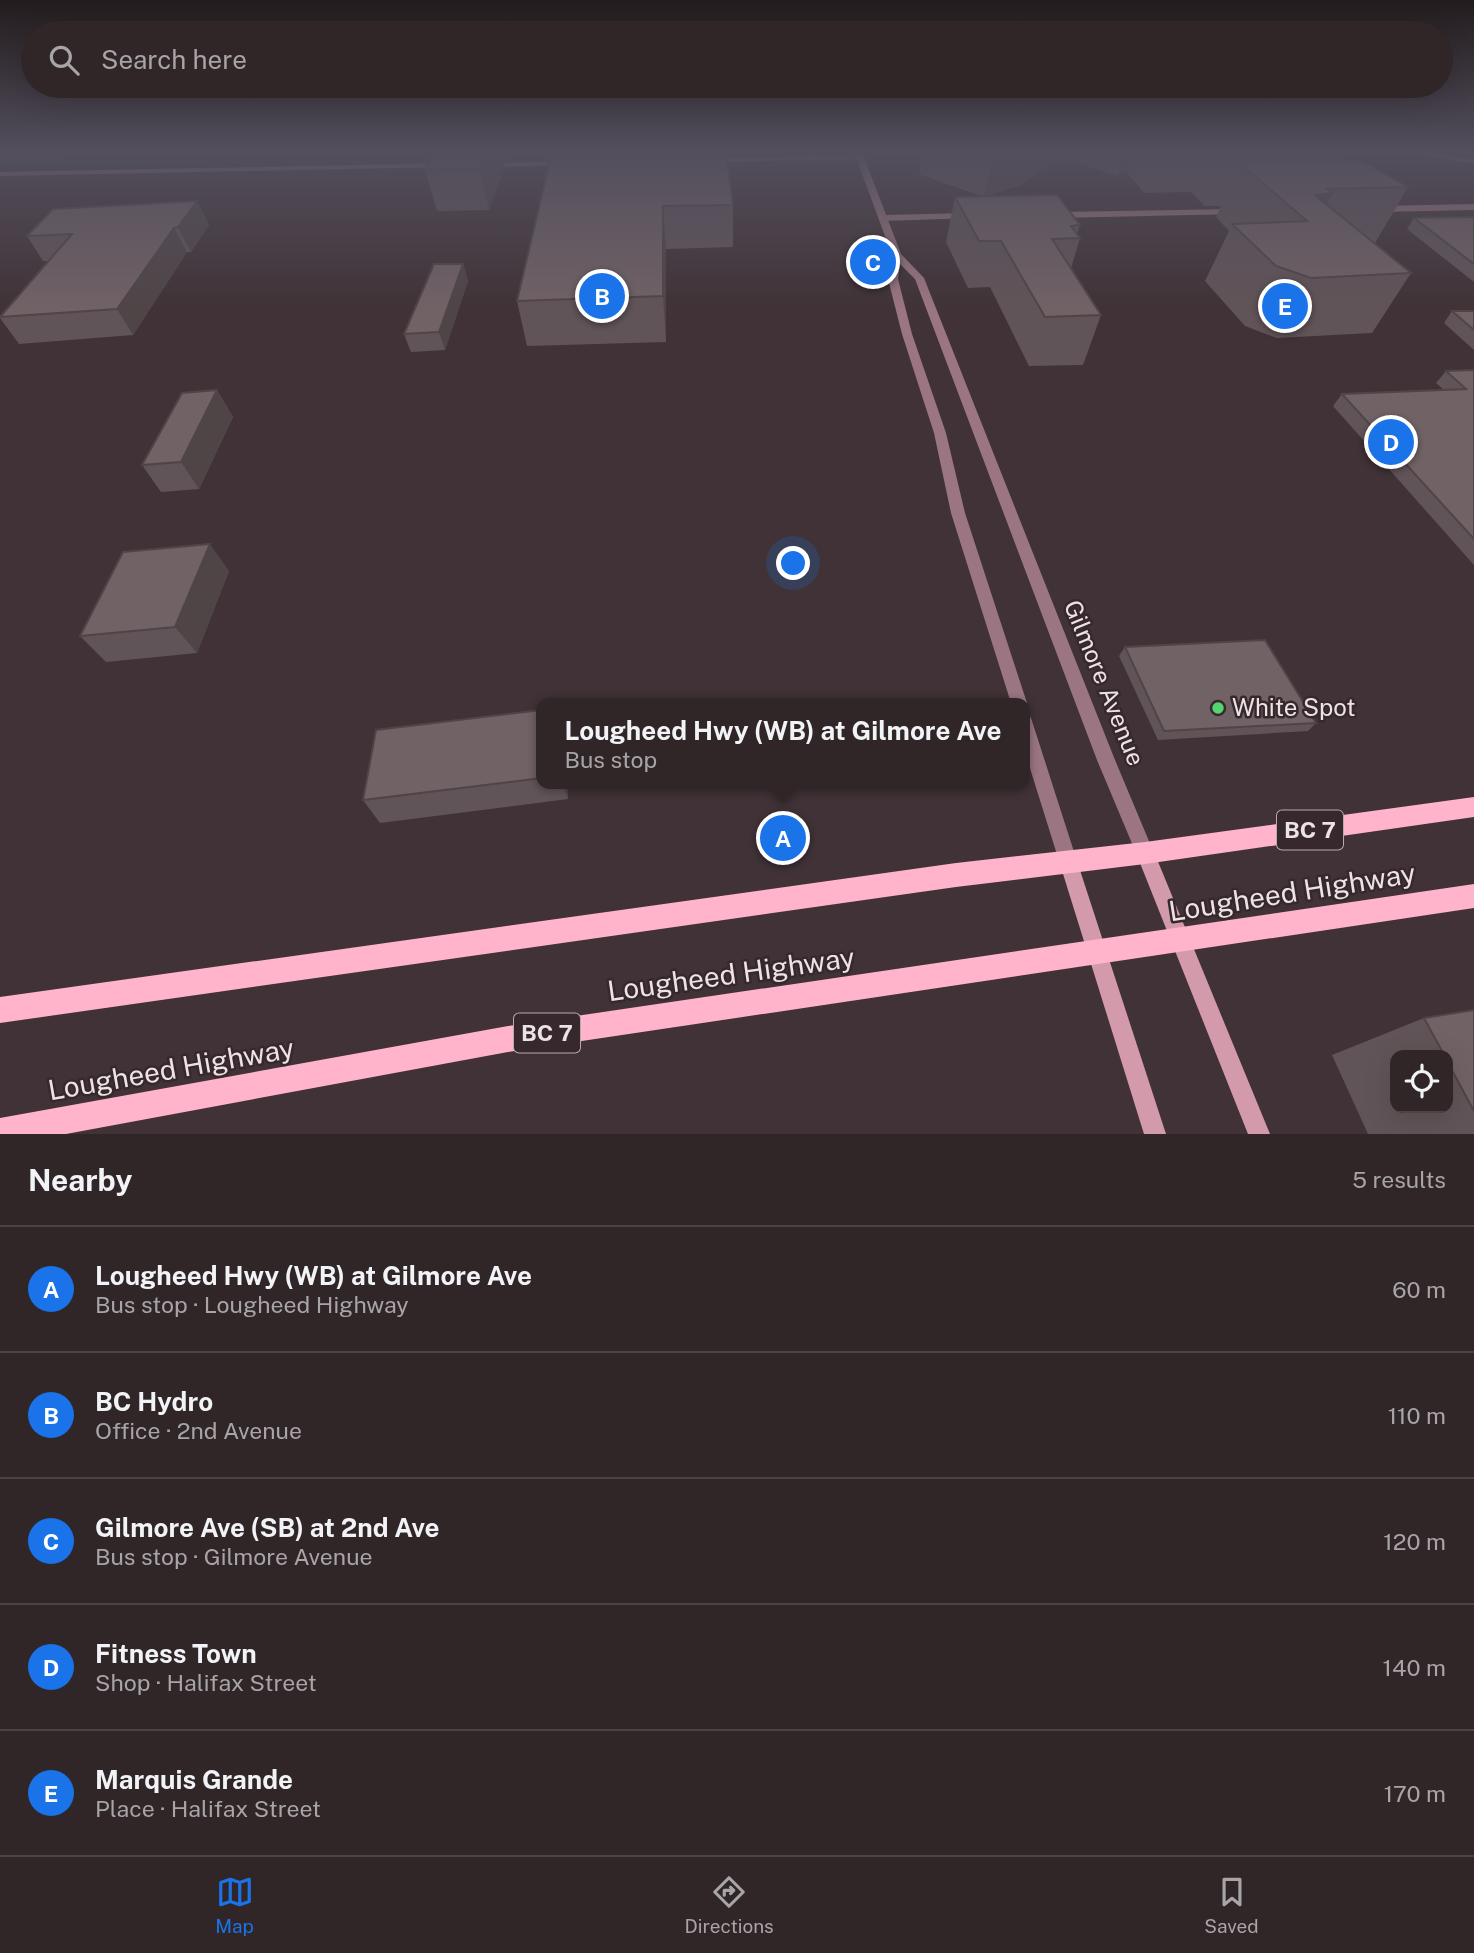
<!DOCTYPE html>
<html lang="en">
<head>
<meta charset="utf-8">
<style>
	:root { --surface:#302628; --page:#382e30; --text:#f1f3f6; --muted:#a8a5a8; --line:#4b4345; --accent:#1a73e8 }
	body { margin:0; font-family:"Public Sans",sans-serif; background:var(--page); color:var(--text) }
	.controls { position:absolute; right:21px; bottom:21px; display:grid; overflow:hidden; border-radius:14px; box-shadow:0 7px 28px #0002 }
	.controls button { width:63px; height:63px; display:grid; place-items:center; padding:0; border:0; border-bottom:2px solid var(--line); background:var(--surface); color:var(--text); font:35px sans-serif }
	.you { position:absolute; left:794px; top:564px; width:24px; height:24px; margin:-18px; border:5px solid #fff; border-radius:50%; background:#1a73e8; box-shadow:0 0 0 10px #1a73e833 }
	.badge { display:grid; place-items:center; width:46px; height:46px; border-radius:50%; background:var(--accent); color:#fff; font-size:23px; font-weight:700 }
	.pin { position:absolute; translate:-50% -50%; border:4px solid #fff; box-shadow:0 2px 7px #0006 }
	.popup { position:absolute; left:536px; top:698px; width:494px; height:91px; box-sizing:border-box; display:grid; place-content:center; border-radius:14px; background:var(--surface); filter:drop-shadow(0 2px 5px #0005); font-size:23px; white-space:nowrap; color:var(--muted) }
	.popup b { font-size:26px; color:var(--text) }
	.popup::after { content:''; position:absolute; left:50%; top:100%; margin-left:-14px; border:14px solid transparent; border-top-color:var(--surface) }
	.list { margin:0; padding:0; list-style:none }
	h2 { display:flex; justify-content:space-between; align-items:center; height:91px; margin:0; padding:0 28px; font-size:30px }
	h2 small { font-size:23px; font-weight:400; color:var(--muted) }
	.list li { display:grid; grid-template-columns:46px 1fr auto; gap:21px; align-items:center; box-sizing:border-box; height:126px; padding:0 28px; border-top:2px solid var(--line) }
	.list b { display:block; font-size:26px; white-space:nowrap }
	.list p { margin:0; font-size:23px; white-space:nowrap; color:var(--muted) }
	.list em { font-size:23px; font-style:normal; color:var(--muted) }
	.icon { flex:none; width:38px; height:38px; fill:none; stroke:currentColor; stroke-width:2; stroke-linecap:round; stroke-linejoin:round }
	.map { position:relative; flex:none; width:1474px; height:1134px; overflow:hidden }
	.search { position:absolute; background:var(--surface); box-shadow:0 7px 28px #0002; left:21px; right:21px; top:21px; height:77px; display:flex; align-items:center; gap:18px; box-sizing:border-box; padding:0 24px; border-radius:38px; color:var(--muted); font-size:26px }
	.sheet { height:721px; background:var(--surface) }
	nav { display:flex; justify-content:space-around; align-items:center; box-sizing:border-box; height:98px; border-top:2px solid var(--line); background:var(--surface); font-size:19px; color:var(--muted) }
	nav a { display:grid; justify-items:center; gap:4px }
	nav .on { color:var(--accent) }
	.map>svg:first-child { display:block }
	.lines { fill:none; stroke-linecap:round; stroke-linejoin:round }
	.minor { fill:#9b7682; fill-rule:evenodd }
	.tertiary { fill:#9b7682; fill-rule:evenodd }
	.secondary { fill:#d39aac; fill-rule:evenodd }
	.primary { fill:#ffb4cc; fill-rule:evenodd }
	.wall { fill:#615458; fill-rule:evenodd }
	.shaded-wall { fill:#4f4547 }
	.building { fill:#716266; stroke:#4f4547; stroke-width:2 }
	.poi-dot { fill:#53d672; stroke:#36282c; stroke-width:2.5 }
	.labels { text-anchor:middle; stroke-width:5; stroke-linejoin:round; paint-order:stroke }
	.shield { fill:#36282c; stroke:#b5abae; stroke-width:2 }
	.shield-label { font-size:23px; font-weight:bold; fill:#ece3e5 }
	.street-label { font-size:24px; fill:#ece3e5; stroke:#36282c }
	.poi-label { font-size:24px; fill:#ece3e5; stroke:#36282c; text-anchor:start }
	.near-street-label { font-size:28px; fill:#ece3e5; stroke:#36282c }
</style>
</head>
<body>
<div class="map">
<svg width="1474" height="1134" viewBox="0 0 1474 1134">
	<rect width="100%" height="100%" fill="#403236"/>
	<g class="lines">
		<!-- minor -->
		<g class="minor">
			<path d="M 860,155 L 864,157 L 863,159 L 708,162 L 704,160 L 708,158 Z"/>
			<path d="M 569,161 L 573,163 L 572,165 L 484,167 L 480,165 L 484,163 Z"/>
			<path d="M 450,163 L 450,167 L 447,167 L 0,176 L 0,172 Z"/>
			<path d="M 1474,204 L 1474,210 L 1378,212 L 1374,209 L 1378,206 Z"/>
			<path d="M 1235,209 L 1239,212 L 1238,214 L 1056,218 L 1052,215 L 1056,212 Z"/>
			<path d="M 969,213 L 972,214 L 972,218 L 883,221 L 879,218 L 883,215 Z"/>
		</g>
		<!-- tertiary -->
		<g class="tertiary">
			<path d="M 854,152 L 862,152 L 901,254 L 924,278 L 1115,760 L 1154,853 L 1152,859 L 1145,862 L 1138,859 L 1136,853 L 1097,760 L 915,279 L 900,264 L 898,279 L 912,334 L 946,433 L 965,513 L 1027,703 L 1024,708 L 1024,703 L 1011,703 L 951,513 L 934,433 L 902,334 L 888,279 L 892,255 Z"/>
			<path d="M 1407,152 L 1425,152 L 1474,160 L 1474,164 Z"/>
			<path d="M 1024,714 L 1030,716 L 1032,721 L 1077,861 L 1075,867 L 1068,870 L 1061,867 L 1059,861 L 1024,749 Z"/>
		</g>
		<!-- secondary -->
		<g class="secondary">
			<path d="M 1145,844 L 1152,847 L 1270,1134 L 1248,1134 L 1136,853 L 1138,847 Z"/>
			<path d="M 1068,852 L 1075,855 L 1077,861 L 1166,1134 L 1144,1134 L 1059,861 L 1061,855 Z"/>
		</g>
		<!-- primary -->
		<g class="primary">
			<path d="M 1474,797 L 1474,817 L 1145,864 L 956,887 L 0,1023 L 0,997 L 956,863 L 1145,842 Z"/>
			<path d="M 1474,884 L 1474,908 L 508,1052 L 66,1134 L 0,1134 L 0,1118 L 508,1026 Z"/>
		</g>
	</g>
	<!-- wall -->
	<g class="wall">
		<path d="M 0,152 L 72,152 L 61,161 L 0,161 Z"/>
		<path d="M 156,152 L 224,152 L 156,153 Z"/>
		<path d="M 434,152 L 510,152 L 507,159 L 502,159 L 504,169 L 489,210 L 437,211 L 425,170 Z"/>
		<path d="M 552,152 L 733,205 L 733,247 L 666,249 L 666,342 L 527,346 L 517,301 Z"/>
		<path d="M 923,152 L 1336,152 L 1341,155 L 1338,161 L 1408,187 L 1375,243 L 1373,243 L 1411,273 L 1372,333 L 1277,338 L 1245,326 L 1205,281 L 1229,231 L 1216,217 L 1221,206 L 1205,206 L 1191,192 L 1144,193 L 1126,171 L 1117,176 L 1061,157 L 1020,185 L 988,196 L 1080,225 L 1077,234 L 1080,238 L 1071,268 L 1101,315 L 1083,365 L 1029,366 L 990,287 L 968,288 L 946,242 L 955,197 L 981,196 L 919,174 Z"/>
		<path d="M 197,201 L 209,225 L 191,252 L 187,252 L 133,335 L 19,344 L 0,318 L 0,316 L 48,261 L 43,261 L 27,236 Z"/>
		<path d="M 1474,217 L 1474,282 L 1407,229 L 1414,218 Z"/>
		<path d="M 463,264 L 468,281 L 445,350 L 411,352 L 404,334 Z"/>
		<path d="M 1452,311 L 1474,311 L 1474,350 L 1444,323 Z"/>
		<path d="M 1474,370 L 1474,565 L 1333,406 L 1342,394 L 1444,390 L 1436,383 L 1446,371 Z"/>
		<path d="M 217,390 L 233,417 L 199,489 L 161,492 L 142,465 Z"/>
		<path d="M 229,571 L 197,653 L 106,662 L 80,636 Z"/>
		<path d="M 1125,647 L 1316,723 L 1308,731 L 1158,740 L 1119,656 Z"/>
		<path d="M 542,710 L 542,784 L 568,784 L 568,799 L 380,823 L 363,800 Z"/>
		<path d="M 1474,1010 L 1474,1134 L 1368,1134 L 1332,1055 L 1424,1018 ZM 1395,1055 L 1448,1055 L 1448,1108 L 1395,1108 Z"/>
	</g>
	<!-- shaded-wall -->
	<g class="shaded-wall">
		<path d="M 55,152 L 72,152 L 61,161 Z"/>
		<path d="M 486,152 L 500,152 L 504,169 L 489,210 L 480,169 Z"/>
		<path d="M 506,152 L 510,152 L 507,159 Z"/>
		<path d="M 994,152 L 1062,152 L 1061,157 L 1020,185 L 984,197 Z"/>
		<path d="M 1125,152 L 1132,152 L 1126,171 L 1117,176 Z"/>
		<path d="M 1333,193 L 1302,250 L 1315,195 Z"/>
		<path d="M 197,201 L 209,225 L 191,252 L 178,227 Z"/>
		<path d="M 663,206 L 666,249 L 666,342 L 663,296 Z"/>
		<path d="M 174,228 L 187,252 L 133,335 L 117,309 Z"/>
		<path d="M 463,264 L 468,281 L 445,350 L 439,332 Z"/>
		<path d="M 217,390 L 233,417 L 199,489 L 181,462 Z"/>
		<path d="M 210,544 L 229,571 L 197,653 L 175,627 Z"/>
		<path d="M 563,784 L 568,784 L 568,799 Z"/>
	</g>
	<!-- building -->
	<g class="building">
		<path d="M 434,152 L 486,152 L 480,169 L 425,170 Z"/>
		<path d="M 552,152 L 726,152 L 733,205 L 663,206 L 663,296 L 517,301 Z"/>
		<path d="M 1220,152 L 1336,152 L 1341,155 L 1226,157 Z"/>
		<path d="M 1362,161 L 1408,187 L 1327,189 L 1333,193 L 1315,195 L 1411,273 L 1311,278 L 1276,266 L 1232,224 L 1307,221 L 1240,163 Z"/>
		<path d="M 1057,195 L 1080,225 L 1071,226 L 1080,238 L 1052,239 L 1101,315 L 1045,317 L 1001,241 L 979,241 L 955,197 Z"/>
		<path d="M 197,201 L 178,227 L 174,228 L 117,309 L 0,317 L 72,234 L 27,236 L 53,209 Z"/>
		<path d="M 1474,217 L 1474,264 L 1414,218 Z"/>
		<path d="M 434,264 L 463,264 L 439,332 L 404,334 Z"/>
		<path d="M 1452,311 L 1474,311 L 1474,330 Z"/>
		<path d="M 1474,370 L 1474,539 L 1342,394 L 1466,389 L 1446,371 Z"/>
		<path d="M 217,390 L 181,462 L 142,465 L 182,393 Z"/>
		<path d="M 210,544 L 175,627 L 80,636 L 123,552 Z"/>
		<path d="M 1265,640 L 1316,723 L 1164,731 L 1125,647 Z"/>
		<path d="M 542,710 L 542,778 L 363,800 L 376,730 Z"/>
		<path d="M 1474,1010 L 1474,1111 L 1448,1063 L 1448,1055 L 1444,1055 L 1424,1018 Z"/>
	</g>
	<!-- sky -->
	<linearGradient id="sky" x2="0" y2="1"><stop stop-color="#231c1e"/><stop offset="0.49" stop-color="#534f5d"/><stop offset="1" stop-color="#534f5d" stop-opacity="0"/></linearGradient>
	<rect width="1474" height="311" fill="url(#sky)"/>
	<!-- markers -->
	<circle class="poi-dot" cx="1218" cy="708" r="7"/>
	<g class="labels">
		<!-- shield labels -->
		<g class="shield">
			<rect x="1277" y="810.5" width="66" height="39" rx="5"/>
			<rect x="514" y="1013.5" width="66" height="39" rx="5"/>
		</g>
		<g class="shield-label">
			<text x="1310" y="838">BC 7</text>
			<text x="547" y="1041">BC 7</text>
		</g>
		<!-- street labels -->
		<g class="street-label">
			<text transform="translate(1104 683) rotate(68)" y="8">Gilmore Avenue</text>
		</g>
		<!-- poi labels -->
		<g class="poi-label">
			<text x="1232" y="716">White Spot</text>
		</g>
		<!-- near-street labels -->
		<g class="near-street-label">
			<text transform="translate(1292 892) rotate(-9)" y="10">Lougheed Highway</text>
			<text transform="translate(731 974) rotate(-8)" y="10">Lougheed Highway</text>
			<text transform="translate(171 1069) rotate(-10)" y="10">Lougheed Highway</text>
		</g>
	</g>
</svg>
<div class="controls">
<button><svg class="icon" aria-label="locate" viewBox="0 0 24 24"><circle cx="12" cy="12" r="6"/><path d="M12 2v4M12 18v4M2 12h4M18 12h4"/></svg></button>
</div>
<div class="you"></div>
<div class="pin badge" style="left:783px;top:838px">A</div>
<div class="popup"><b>Lougheed Hwy (WB) at Gilmore Ave</b>Bus stop</div>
<div class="pin badge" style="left:602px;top:296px">B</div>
<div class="pin badge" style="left:873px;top:262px">C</div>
<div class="pin badge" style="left:1391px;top:442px">D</div>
<div class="pin badge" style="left:1285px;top:306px">E</div>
<div class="search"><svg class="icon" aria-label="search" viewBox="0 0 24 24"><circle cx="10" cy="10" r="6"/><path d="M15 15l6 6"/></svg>Search here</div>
</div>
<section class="sheet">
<h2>Nearby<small>5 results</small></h2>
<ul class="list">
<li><span class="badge">A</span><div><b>Lougheed Hwy (WB) at Gilmore Ave</b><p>Bus stop · Lougheed Highway</p></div><em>60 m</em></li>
<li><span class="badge">B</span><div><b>BC Hydro</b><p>Office · 2nd Avenue</p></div><em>110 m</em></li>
<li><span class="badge">C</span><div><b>Gilmore Ave (SB) at 2nd Ave</b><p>Bus stop · Gilmore Avenue</p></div><em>120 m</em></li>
<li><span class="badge">D</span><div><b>Fitness Town</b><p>Shop · Halifax Street</p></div><em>140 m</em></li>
<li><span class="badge">E</span><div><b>Marquis Grande</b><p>Place · Halifax Street</p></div><em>170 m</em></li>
</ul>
</section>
<nav>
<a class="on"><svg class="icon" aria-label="map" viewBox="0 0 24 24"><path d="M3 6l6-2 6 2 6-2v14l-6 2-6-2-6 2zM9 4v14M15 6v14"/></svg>Map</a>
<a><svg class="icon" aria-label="directions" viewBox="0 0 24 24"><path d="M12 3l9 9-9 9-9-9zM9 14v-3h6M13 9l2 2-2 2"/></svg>Directions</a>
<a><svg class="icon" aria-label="saved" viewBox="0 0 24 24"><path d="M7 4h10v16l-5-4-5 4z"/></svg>Saved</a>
</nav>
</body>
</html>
